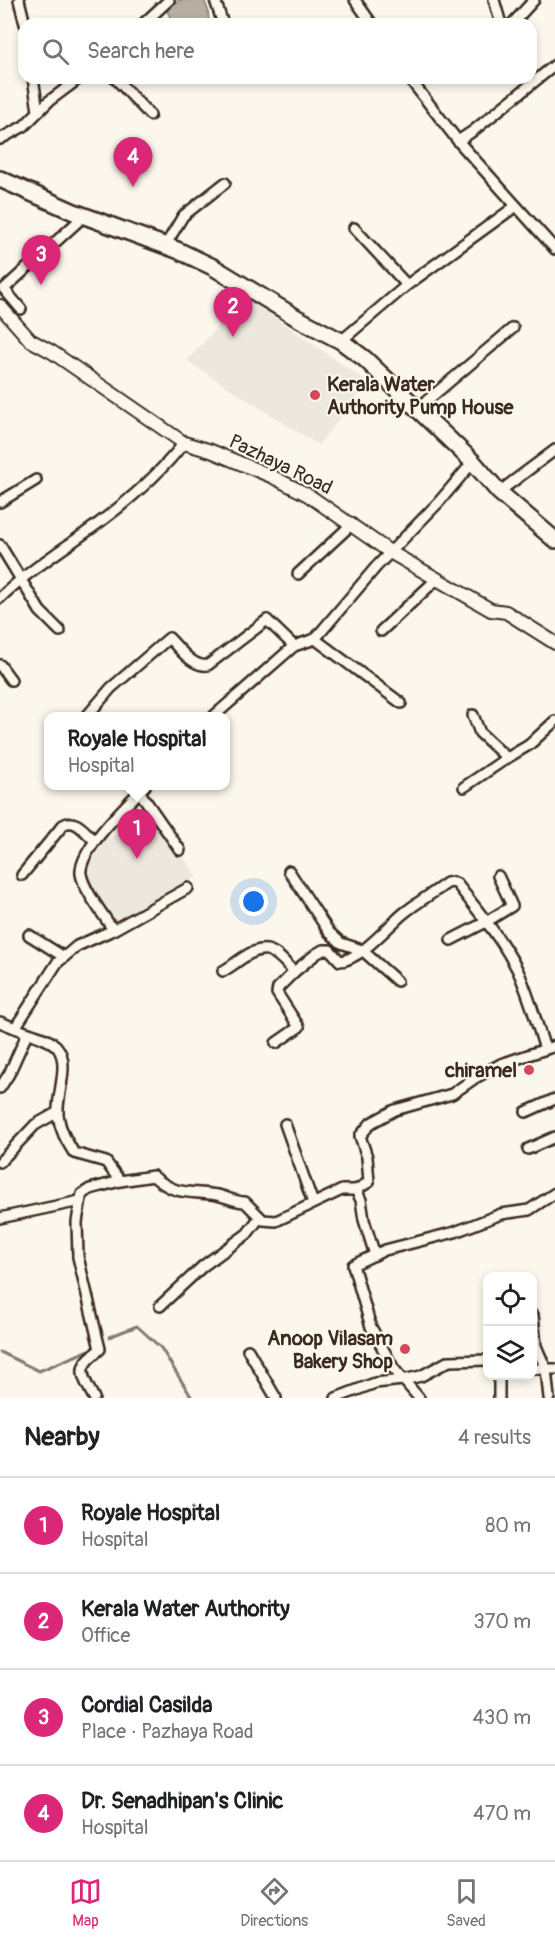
<!DOCTYPE html>
<html lang="en">
<head>
<meta charset="utf-8">
<style>
	:root { --surface:#fff; --page:#f6f6f6; --text:#202124; --muted:#757577; --line:#e0e0e0; --accent:#db2777 }
	body { margin:0; font-family:Pangolin,sans-serif; background:var(--page); color:var(--text) }
	.controls { position:absolute; right:18px; bottom:18px; display:grid; overflow:hidden; border-radius:12px; box-shadow:0 3px 9px #0003 }
	.controls button { width:54px; height:54px; display:grid; place-items:center; padding:0; border:0; border-bottom:2px solid var(--line); background:var(--surface); color:var(--text); font:30px sans-serif }
	.you { position:absolute; left:254px; top:902px; width:21px; height:21px; margin:-15px; border:4px solid #fff; border-radius:50%; background:#1a73e8; box-shadow:0 0 0 9px #1a73e833 }
	.badge { display:grid; place-items:center; width:39px; height:39px; border-radius:50%; background:var(--accent); color:#fff; font-size:20px; font-weight:700 }
	.pin { position:absolute; translate:-50% -50px; filter:drop-shadow(0 2px 3px #0008) }
	.pin::after { content:''; position:absolute; top:32px; width:21px; height:18px; background:inherit; clip-path:polygon(0 0,100% 0,50% 100%) }
	.popup { position:absolute; left:44px; top:712px; width:186px; height:78px; box-sizing:border-box; display:grid; place-content:center; border-radius:12px; background:var(--surface); filter:drop-shadow(0 2px 4px #0005); font-size:20px; white-space:nowrap; color:var(--muted) }
	.popup b { font-size:22px; color:var(--text) }
	.popup::after { content:''; position:absolute; left:50%; top:100%; margin-left:-12px; border:12px solid transparent; border-top-color:var(--surface) }
	.list { margin:0; padding:0; list-style:none }
	h2 { display:flex; justify-content:space-between; align-items:center; height:78px; margin:0; padding:0 24px; font-size:26px }
	h2 small { font-size:20px; font-weight:400; color:var(--muted) }
	.list li { display:grid; grid-template-columns:39px 1fr auto; gap:18px; align-items:center; box-sizing:border-box; height:96px; padding:0 24px; border-top:2px solid var(--line) }
	.list b { display:block; font-size:22px; white-space:nowrap }
	.list p { margin:0; font-size:20px; white-space:nowrap; color:var(--muted) }
	.list em { font-size:20px; font-style:normal; color:var(--muted) }
	.icon { flex:none; width:33px; height:33px; fill:none; stroke:currentColor; stroke-width:2; stroke-linecap:round; stroke-linejoin:round }
	.map { position:relative; flex:none; width:555px; height:1398px; overflow:hidden }
	.search { position:absolute; background:var(--surface); box-shadow:0 3px 9px #0003; left:18px; right:18px; top:18px; height:66px; display:flex; align-items:center; gap:15px; box-sizing:border-box; padding:0 21px; border-radius:18px; color:var(--muted); font-size:22px }
	.sheet { height:462px; background:var(--surface) }
	nav { display:flex; justify-content:space-around; align-items:center; box-sizing:border-box; height:84px; border-top:2px solid var(--line); background:var(--surface); font-size:16px; color:var(--muted) }
	nav a { display:grid; justify-items:center; gap:3px }
	nav .on { color:var(--accent) }
	.map>svg:first-child { display:block }
	.built { fill:#ede8dd }
	.water { fill:#b6aea2; stroke:#85796d; stroke-width:1.5 }
	.lines { fill:none; stroke-linecap:round; stroke-linejoin:round }
	.stream { stroke:#85796d; stroke-width:3 }
	.minor-casing { stroke:#3b2a1e; stroke-width:14 }
	.tertiary-casing { stroke:#3b2a1e; stroke-width:16 }
	.primary-casing { stroke:#3b2a1e; stroke-width:20 }
	.minor { stroke:#fbf7ec; stroke-width:9 }
	.tertiary { stroke:#fbf7ec; stroke-width:12 }
	.primary { stroke:#fbf7ec; stroke-width:15 }
	.poi-dot { fill:#d1495b; stroke:#fbf7ec; stroke-width:2 }
	.labels { text-anchor:middle; stroke-width:4.5; stroke-linejoin:round; paint-order:stroke }
	.poi-label { font-size:20px; font-weight:bold; fill:#3b2a1e; stroke:#fbf7ec; text-anchor:end }
	.street-label { font-size:20px; fill:#3b2a1e; stroke:#fbf7ec }
</style>
</head>
<body>
<div class="map">
<svg width="555" height="1398" viewBox="0 0 555 1398">
	<rect width="100%" height="100%" fill="#fbf7ec"/>
	<filter id="ink" filterUnits="userSpaceOnUse"><feTurbulence type="fractalNoise" baseFrequency=".0167" numOctaves="2"/><feDisplacementMap in="SourceGraphic" scale="12" xChannelSelector="R" yChannelSelector="G"/><feConvolveMatrix kernelMatrix="1 2 1 2 8 2 1 2 1" color-interpolation-filters="sRGB"/></filter>
	<g filter="url(#ink)">
		<!-- built -->
		<g class="built">
			<path d="M 244,296 L 369,383 L 318,445 L 187,361 Z"/>
			<path d="M 154,812 L 197,877 L 114,923 L 86,872 L 93,846 Z"/>
		</g>
		<!-- water -->
		<path class="water" d="M 179,0 L 204,0 L 208,10 L 209,24 L 173,24 L 166,8 Z"/>
		<g class="lines">
			<!-- stream -->
			<g class="stream">
				<path d="M 109,1337 L 137,1326 L 161,1348 L 192,1398"/>
				<path d="M 0,1352 L 39,1371 L 92,1349"/>
			</g>
			<!-- minor casing -->
			<g class="minor-casing">
				<g id="minor">
					<path d="M 19,0 L 25,24"/>
					<path d="M 215,0 L 223,24"/>
					<path d="M 355,0 L 372,24"/>
					<path d="M 494,0 L 501,24"/>
					<path d="M 143,24 L 169,0"/>
					<path d="M 512,24 L 534,0"/>
					<path d="M 33,78 L 38,111"/>
					<path d="M 115,78 L 150,115"/>
					<path d="M 409,78 L 458,141 L 473,131 L 555,65"/>
					<path d="M 0,139 L 24,126 L 49,101 L 80,78"/>
					<path d="M 458,141 L 555,249"/>
					<path d="M 354,228 L 407,285"/>
					<path d="M 165,246 L 183,216 L 225,183"/>
					<path d="M 21,309 L 4,289 L 84,216"/>
					<path d="M 341,341 L 407,285 L 516,206"/>
					<path d="M 417,409 L 513,328"/>
					<path d="M 499,492 L 555,450"/>
					<path d="M 0,502 L 36,480"/>
					<path d="M 0,545 L 40,611 L 60,631"/>
					<path d="M 298,574 L 352,524"/>
					<path d="M 0,598 C 30,569 67,547 100,522 C 131,499 160,473 184,443"/>
					<path d="M 381,631 L 437,579"/>
					<path d="M 315,639 L 401,703"/>
					<path d="M 0,665 L 11,680"/>
					<path d="M 473,715 L 480,733 L 507,758"/>
					<path d="M 87,716 L 111,688 L 169,638 C 179,648 193,668 208,665 L 267,620 L 294,646"/>
					<path d="M 214,716 L 294,646 L 315,639 L 376,567 L 438,503 L 473,462"/>
					<path d="M 464,787 L 507,758 L 529,745 L 555,721"/>
					<path d="M 139,791 L 180,850"/>
					<path d="M 289,871 L 329,932 L 341,943 L 362,950 L 397,981"/>
					<path d="M 22,875 L 63,825 C 75,817 85,832 94,840"/>
					<path d="M 113,930 L 188,888"/>
					<path d="M 29,935 L 64,957"/>
					<path d="M 451,940 L 486,922 L 512,906 L 498,876"/>
					<path d="M 223,971 C 235,965 252,947 267,950 C 278,952 287,965 294,972 L 316,954 L 323,950 L 330,950 L 340,961 C 360,960 388,926 404,913 C 418,902 433,893 447,883 L 453,882 L 457,884 C 478,911 501,938 517,969 C 529,994 536,1022 545,1049"/>
					<path d="M 0,1022 L 15,1028"/>
					<path d="M 276,1043 L 299,1027 L 277,993 L 278,988 L 294,972"/>
					<path d="M 0,1088 L 9,1074 L 27,1034"/>
					<path d="M 526,1112 L 555,1099"/>
					<path d="M 285,1124 L 313,1203"/>
					<path d="M 528,1149 L 555,1137"/>
					<path d="M 0,1162 L 35,1125 L 58,1112"/>
					<path d="M 120,1181 L 106,1162 L 74,1153 C 66,1140 60,1130 58,1115 C 56,1096 71,1063 57,1047 C 50,1038 26,1033 15,1028 L 57,963 L 77,946 L 113,930 C 104,915 84,891 81,874 C 78,850 129,803 145,786"/>
					<path d="M 356,1190 L 369,1182 L 367,1157 L 360,1136 L 371,1123 L 395,1110 L 452,1094 L 475,1078 L 501,1064 L 555,1046"/>
					<path d="M 0,1218 L 80,1201"/>
					<path d="M 160,1306 L 203,1266 L 247,1234 L 260,1217"/>
					<path d="M 533,1315 L 536,1346 L 546,1369 L 549,1398"/>
					<path d="M 248,1350 L 276,1398"/>
					<path d="M 532,1369 L 555,1369"/>
					<path d="M 94,1398 C 90,1389 78,1374 85,1364 C 88,1358 95,1354 100,1349 L 78,1257 L 77,1222 L 81,1198 L 82,1194 L 90,1189 L 120,1181 L 153,1176 C 177,1197 189,1190 217,1195 C 227,1197 235,1202 245,1202 L 263,1220 L 276,1221 L 342,1190 L 356,1190 L 361,1200 L 364,1220 L 375,1255"/>
					<path d="M 336,1398 L 375,1383 L 403,1380 L 421,1376 L 449,1361 L 488,1360"/>
					<path d="M 419,1398 L 394,1369 L 371,1327 L 353,1265 L 385,1250 L 455,1232 L 501,1214 L 529,1210 L 555,1193"/>
					<path d="M 499,1398 L 499,1376"/>
				</g>
			</g>
			<!-- tertiary casing -->
			<g class="tertiary-casing">
				<path id="tertiary" d="M 0,306 L 30,340 L 52,352 L 184,443 L 211,451 L 271,476 L 308,495 L 390,552 L 491,610 L 506,612 L 555,643"/>
			</g>
			<!-- primary casing -->
			<g class="primary-casing">
				<path id="primary" d="M 0,179 L 74,212 L 177,250 L 213,267 L 297,318 L 341,341 L 365,359 L 473,462 L 499,492 L 555,540"/>
			</g>
			<!-- minor -->
			<use href="#minor" class="minor"/>
			<!-- tertiary -->
			<use href="#tertiary" class="tertiary"/>
			<!-- primary -->
			<use href="#primary" class="primary"/>
		</g>
	</g>
	<!-- markers -->
	<g class="poi-dot">
		<circle cx="315" cy="395" r="6"/>
		<circle cx="529" cy="1070" r="6"/>
		<circle cx="405" cy="1349" r="6"/>
	</g>
	<g class="labels">
		<!-- poi labels -->
		<g class="poi-label">
			<text x="327" y="391" text-anchor="start">Kerala Water<tspan x="327" dy="23">Authority Pump House</tspan></text>
			<text x="517" y="1077">chiramel</text>
			<text x="393" y="1345">Anoop Vilasam<tspan x="393" dy="23">Bakery Shop</tspan></text>
		</g>
		<!-- street labels -->
		<g class="street-label">
			<text transform="translate(281 464) rotate(26)" y="7">Pazhaya Road</text>
		</g>
	</g>
</svg>
<div class="controls">
<button><svg class="icon" aria-label="locate" viewBox="0 0 24 24"><circle cx="12" cy="12" r="6"/><path d="M12 2v4M12 18v4M2 12h4M18 12h4"/></svg></button>
<button><svg class="icon" aria-label="layers" viewBox="0 0 24 24"><path d="M12 4l9 5-9 5-9-5zM3 14l9 5 9-5"/></svg></button>
</div>
<div class="you"></div>
<div class="pin badge" style="left:137px;top:859px">1</div>
<div class="popup"><b>Royale Hospital</b>Hospital</div>
<div class="pin badge" style="left:233px;top:337px">2</div>
<div class="pin badge" style="left:41px;top:285px">3</div>
<div class="pin badge" style="left:133px;top:187px">4</div>
<div class="search"><svg class="icon" aria-label="search" viewBox="0 0 24 24"><circle cx="10" cy="10" r="6"/><path d="M15 15l6 6"/></svg>Search here</div>
</div>
<section class="sheet">
<h2>Nearby<small>4 results</small></h2>
<ul class="list">
<li><span class="badge">1</span><div><b>Royale Hospital</b><p>Hospital</p></div><em>80 m</em></li>
<li><span class="badge">2</span><div><b>Kerala Water Authority</b><p>Office</p></div><em>370 m</em></li>
<li><span class="badge">3</span><div><b>Cordial Casilda</b><p>Place · Pazhaya Road</p></div><em>430 m</em></li>
<li><span class="badge">4</span><div><b>Dr. Senadhipan's Clinic</b><p>Hospital</p></div><em>470 m</em></li>
</ul>
</section>
<nav>
<a class="on"><svg class="icon" aria-label="map" viewBox="0 0 24 24"><path d="M3 6l6-2 6 2 6-2v14l-6 2-6-2-6 2zM9 4v14M15 6v14"/></svg>Map</a>
<a><svg class="icon" aria-label="directions" viewBox="0 0 24 24"><path d="M12 3l9 9-9 9-9-9zM9 14v-3h6M13 9l2 2-2 2"/></svg>Directions</a>
<a><svg class="icon" aria-label="saved" viewBox="0 0 24 24"><path d="M7 4h10v16l-5-4-5 4z"/></svg>Saved</a>
</nav>
</body>
</html>
